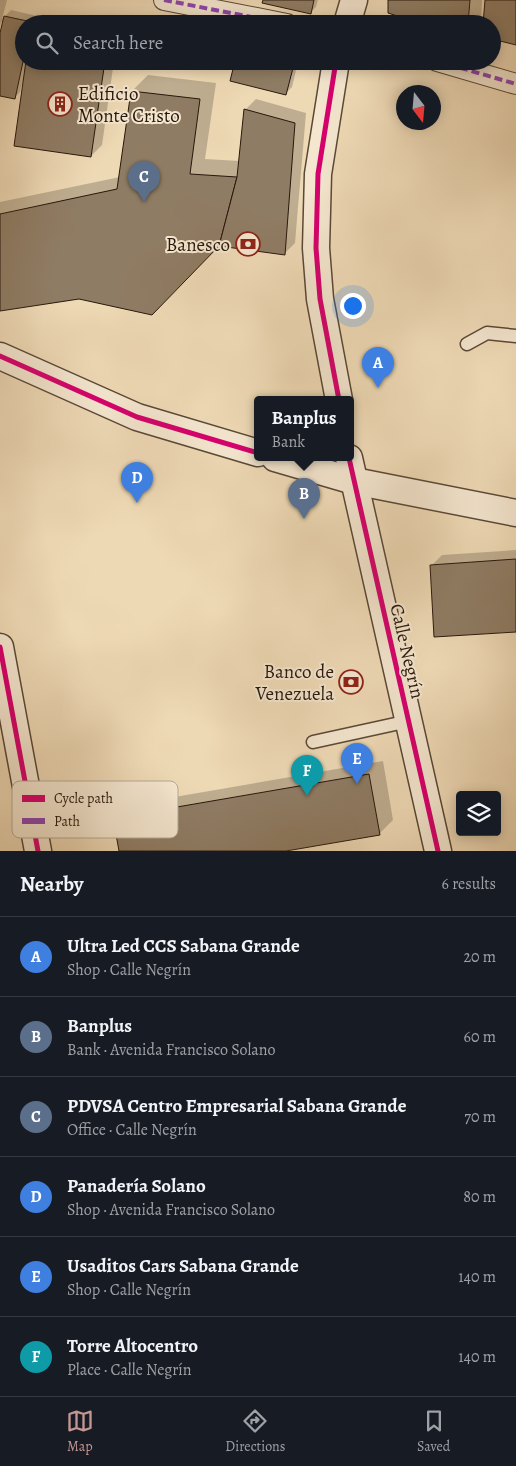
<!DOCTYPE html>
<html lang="en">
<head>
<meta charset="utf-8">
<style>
	:root { --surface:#171b24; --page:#20242c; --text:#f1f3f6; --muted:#9ea1a6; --line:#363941; --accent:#c59692 }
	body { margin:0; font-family:Alegreya,serif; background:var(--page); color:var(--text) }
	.controls { position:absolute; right:15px; bottom:15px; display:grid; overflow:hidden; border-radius:5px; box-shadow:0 2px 12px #0003 }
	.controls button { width:45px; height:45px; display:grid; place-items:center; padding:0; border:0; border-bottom:1px solid var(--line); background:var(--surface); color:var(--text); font:25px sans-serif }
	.compass { position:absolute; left:396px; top:85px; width:45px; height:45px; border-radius:50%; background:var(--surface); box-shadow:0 2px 12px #0003; rotate:164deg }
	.you { position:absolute; left:352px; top:305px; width:18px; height:18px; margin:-12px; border:4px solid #fff; border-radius:50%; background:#1a73e8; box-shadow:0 0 0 8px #1a73e833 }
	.badge { display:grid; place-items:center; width:32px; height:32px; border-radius:50%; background:var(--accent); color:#fff; font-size:16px; font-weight:700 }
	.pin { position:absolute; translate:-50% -41px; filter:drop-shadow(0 1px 2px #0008) }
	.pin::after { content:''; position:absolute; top:26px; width:18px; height:15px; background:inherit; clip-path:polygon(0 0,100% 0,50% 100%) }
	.popup { position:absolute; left:254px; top:396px; width:100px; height:65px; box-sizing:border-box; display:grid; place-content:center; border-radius:5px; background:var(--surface); filter:drop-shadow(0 1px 4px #0005); font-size:16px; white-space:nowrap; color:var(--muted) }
	.popup b { font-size:19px; color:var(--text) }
	.popup::after { content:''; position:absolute; left:50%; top:100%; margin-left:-10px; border:10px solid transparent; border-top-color:var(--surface) }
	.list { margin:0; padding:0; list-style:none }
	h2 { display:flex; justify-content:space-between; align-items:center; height:65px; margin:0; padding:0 20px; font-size:21px }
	h2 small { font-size:16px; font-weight:400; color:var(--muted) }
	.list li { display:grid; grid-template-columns:32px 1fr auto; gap:15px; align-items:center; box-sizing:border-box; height:80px; padding:0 20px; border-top:1px solid var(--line) }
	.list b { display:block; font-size:19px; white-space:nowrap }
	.list p { margin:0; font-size:16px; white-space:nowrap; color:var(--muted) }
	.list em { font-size:16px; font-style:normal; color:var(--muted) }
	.icon { flex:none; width:28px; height:28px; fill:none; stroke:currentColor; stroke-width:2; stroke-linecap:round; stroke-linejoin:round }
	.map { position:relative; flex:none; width:516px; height:851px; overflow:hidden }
	.search { position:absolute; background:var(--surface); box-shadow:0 2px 12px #0003; left:15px; right:15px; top:15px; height:55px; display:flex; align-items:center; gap:12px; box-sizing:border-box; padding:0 18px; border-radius:28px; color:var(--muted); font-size:19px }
	.sheet { height:545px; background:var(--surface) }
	nav { display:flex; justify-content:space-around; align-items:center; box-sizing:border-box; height:70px; border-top:1px solid var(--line); background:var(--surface); font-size:14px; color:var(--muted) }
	nav a { display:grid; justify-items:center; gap:2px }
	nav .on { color:var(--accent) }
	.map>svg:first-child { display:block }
	.shadow { fill:#0003 }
	.building { fill:#8f7c64; stroke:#28180c }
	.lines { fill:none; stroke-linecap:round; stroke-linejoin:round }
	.service-casing { stroke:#5a4836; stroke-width:15 }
	.pedestrian-casing { stroke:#5a4836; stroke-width:22 }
	.minor-casing { stroke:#5a4836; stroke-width:29 }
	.service { stroke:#f4e6cf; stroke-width:12 }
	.pedestrian { stroke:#f4e6cf; stroke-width:20 }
	.minor { stroke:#f4e6cf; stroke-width:26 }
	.quiet { stroke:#8e44ad; stroke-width:4; stroke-dasharray:8 4; stroke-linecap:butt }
	.cycleway-casing { stroke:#f4e6cf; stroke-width:8 }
	.cycleway { stroke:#d6006c; stroke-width:5 }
	.labels { text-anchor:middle; stroke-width:4; stroke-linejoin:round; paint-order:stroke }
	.poi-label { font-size:19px; fill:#28180c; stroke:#f4e6cf; text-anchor:end }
	.street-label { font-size:19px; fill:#28180c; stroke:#f4e6cf }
	.key { fill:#f4e6cf; stroke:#b7a894; stroke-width:1 }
	.key-label { font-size:14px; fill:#28180c }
</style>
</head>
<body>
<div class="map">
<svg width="516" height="851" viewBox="0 0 516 851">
	<rect width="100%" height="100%" fill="#eed9b5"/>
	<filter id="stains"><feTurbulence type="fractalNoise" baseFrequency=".004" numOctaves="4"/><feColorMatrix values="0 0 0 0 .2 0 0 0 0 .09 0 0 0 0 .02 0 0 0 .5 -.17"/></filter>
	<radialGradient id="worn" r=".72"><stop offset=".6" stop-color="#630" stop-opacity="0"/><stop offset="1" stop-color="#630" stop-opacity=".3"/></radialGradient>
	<!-- shadow -->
	<g class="shadow">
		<path d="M 0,0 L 7,0 L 2,19 L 11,10 L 37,16 L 35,24 L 24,24 L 24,61 L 114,61 L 102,145 L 91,156 L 25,81 L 23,81 L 20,92 L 14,98 L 0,95 L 0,39 L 3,23 L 1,22 L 0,27 Z"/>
		<path d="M 264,0 L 318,0 L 316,7 L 310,13 Z"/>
		<path d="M 390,0 L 482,0 L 481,23 L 426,24 Z"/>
		<path d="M 42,20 L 66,24 L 39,24 Z"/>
		<path d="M 236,61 L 295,61 L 298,62 L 292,87 L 286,93 Z"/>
		<path d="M 148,75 L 216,83 L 205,159 L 240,161 L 245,110 L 256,99 L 306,113 L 295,243 L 284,254 L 219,245 L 79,297 L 0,310 L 0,202 L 120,177 L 132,91 Z"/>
		<path d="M 516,550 L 516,630 L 431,566 L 442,555 Z"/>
		<path d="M 383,761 L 393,820 L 379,834 L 279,851 L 120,851 L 115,818 L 128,805 Z"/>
	</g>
	<!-- building -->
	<g class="building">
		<path d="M 263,0 L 314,0 L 311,14 L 262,3 Z"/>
		<path d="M 388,0 L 470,0 L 468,24 L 422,24 L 388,13 Z"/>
		<path d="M 485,0 L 516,0 L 516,45 L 492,39 L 492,24 L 483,24 Z"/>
		<path d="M 4,16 L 32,22 L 31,24 L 24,24 L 24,57 L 15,99 L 0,96 L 0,33 Z"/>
		<path d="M 26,61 L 105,61 L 91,157 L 14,146 Z"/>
		<path d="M 235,61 L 266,61 L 293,68 L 286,95 L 230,81 Z"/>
		<path d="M 131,91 L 200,99 L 190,174 L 237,177 L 219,246 L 152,315 L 79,299 L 0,311 L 0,214 L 117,189 Z"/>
		<path d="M 244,109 L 295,123 L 285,255 L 219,246 L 237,177 Z"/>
		<path d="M 516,559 L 516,632 L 434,637 L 430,565 Z"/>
		<path d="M 369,774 L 380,835 L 286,851 L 119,851 L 113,818 Z"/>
	</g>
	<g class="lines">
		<!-- service casing -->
		<g class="service-casing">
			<g id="service">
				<path d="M 467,344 L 487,333 L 516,336"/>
				<path d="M 313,742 L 409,721"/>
			</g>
		</g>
		<!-- pedestrian casing -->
		<g class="pedestrian-casing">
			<g id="pedestrian">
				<path d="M 164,0 L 287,24"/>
				<path d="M 437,61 L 516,84"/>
			</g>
		</g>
		<!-- minor casing -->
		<g class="minor-casing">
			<g id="minor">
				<path d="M 347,24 L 354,0"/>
				<path d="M 336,61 L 318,174 L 316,248 L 320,299 L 339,400"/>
				<path d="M 0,356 L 137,417 L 258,453"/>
				<path d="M 275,458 L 354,481 L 516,513"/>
				<path d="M 349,458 L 438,851"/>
				<path d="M 0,647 L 38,851"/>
			</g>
		</g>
		<!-- service -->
		<use href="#service" class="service"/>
		<!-- pedestrian -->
		<use href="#pedestrian" class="pedestrian"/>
		<!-- minor -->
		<use href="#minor" class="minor"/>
		<!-- quiet -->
		<g class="quiet">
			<path d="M 164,0 L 287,24"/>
			<path d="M 437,61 L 516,84"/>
		</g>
		<!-- cycleway casing -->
		<g class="cycleway-casing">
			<g id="cycleway">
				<path d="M 336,61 L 318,174 L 316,248 L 320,299 L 339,400"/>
				<path d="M 0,356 L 137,417 L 258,453"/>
				<path d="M 349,458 L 438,851"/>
				<path d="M 0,647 L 38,851"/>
			</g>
		</g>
		<!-- cycleway -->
		<use href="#cycleway" class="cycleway"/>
	</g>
	<!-- icons -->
	<defs>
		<g id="building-ring" transform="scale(1.25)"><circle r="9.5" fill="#f4e6cf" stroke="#8f2418" stroke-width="1.5"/><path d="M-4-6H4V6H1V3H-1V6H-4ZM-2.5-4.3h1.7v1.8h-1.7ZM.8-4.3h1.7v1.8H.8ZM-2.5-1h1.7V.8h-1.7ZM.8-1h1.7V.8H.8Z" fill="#8f2418"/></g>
		<g id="bank-ring" transform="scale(1.25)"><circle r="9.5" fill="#f4e6cf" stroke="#8f2418" stroke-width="1.5"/><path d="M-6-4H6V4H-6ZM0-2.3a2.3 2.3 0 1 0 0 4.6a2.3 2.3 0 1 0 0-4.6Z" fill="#8f2418"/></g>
	</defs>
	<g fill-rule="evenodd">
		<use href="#building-ring" x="60" y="104"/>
		<use href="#bank-ring" x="248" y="244"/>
		<use href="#bank-ring" x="351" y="682"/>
	</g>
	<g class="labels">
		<!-- poi labels -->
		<g class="poi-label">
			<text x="78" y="100" text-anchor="start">Edificio<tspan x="78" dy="22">Monte Cristo</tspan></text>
			<text x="230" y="251">Banesco</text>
			<text x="334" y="678">Banco de<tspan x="334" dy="22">Venezuela</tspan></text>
		</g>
		<!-- street labels -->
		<g class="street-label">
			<text transform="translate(408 651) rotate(77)" y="7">Calle Negrín</text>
		</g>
	</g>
	<!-- legend -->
	<rect x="12" y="781" width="166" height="57" rx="8" class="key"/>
	<rect x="22" y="795" width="23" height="7" fill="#d6006c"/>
	<rect x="22" y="818" width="23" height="6" fill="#8e44ad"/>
	<g class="key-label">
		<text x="54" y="803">Cycle path</text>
		<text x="54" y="826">Path</text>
	</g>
	<rect width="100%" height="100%" filter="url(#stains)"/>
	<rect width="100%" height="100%" fill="url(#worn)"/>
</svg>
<div class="controls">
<button><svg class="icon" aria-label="layers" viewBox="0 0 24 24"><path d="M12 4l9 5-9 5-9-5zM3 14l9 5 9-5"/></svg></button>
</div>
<svg class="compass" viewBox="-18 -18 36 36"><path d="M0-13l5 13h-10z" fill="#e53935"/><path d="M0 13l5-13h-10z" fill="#9ea1a6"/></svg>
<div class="you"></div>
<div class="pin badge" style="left:378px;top:388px;background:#3f7fe0">A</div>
<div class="pin badge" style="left:304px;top:519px;background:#5c6f8a">B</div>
<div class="popup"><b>Banplus</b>Bank</div>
<div class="pin badge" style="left:144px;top:202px;background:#5c6f8a">C</div>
<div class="pin badge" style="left:137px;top:503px;background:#3f7fe0">D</div>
<div class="pin badge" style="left:357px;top:784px;background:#3f7fe0">E</div>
<div class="pin badge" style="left:307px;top:796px;background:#0f9aa8">F</div>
<div class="search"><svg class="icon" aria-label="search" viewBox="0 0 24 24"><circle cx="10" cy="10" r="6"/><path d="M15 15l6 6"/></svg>Search here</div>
</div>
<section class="sheet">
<h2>Nearby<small>6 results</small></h2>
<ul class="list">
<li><span class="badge" style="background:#3f7fe0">A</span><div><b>Ultra Led CCS Sabana Grande</b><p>Shop · Calle Negrín</p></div><em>20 m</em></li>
<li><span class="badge" style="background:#5c6f8a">B</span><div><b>Banplus</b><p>Bank · Avenida Francisco Solano</p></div><em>60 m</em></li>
<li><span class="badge" style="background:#5c6f8a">C</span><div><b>PDVSA Centro Empresarial Sabana Grande</b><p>Office · Calle Negrín</p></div><em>70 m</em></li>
<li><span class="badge" style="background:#3f7fe0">D</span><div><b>Panadería Solano</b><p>Shop · Avenida Francisco Solano</p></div><em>80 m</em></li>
<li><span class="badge" style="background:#3f7fe0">E</span><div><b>Usaditos Cars Sabana Grande</b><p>Shop · Calle Negrín</p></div><em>140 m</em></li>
<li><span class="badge" style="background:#0f9aa8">F</span><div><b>Torre Altocentro</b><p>Place · Calle Negrín</p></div><em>140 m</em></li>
</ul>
</section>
<nav>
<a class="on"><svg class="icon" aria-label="map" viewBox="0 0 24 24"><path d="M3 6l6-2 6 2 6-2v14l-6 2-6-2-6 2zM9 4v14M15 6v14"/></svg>Map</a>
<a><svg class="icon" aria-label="directions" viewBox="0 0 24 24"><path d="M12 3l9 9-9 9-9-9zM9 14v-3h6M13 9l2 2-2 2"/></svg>Directions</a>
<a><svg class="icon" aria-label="saved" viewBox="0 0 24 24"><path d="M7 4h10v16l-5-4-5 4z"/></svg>Saved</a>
</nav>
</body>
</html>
